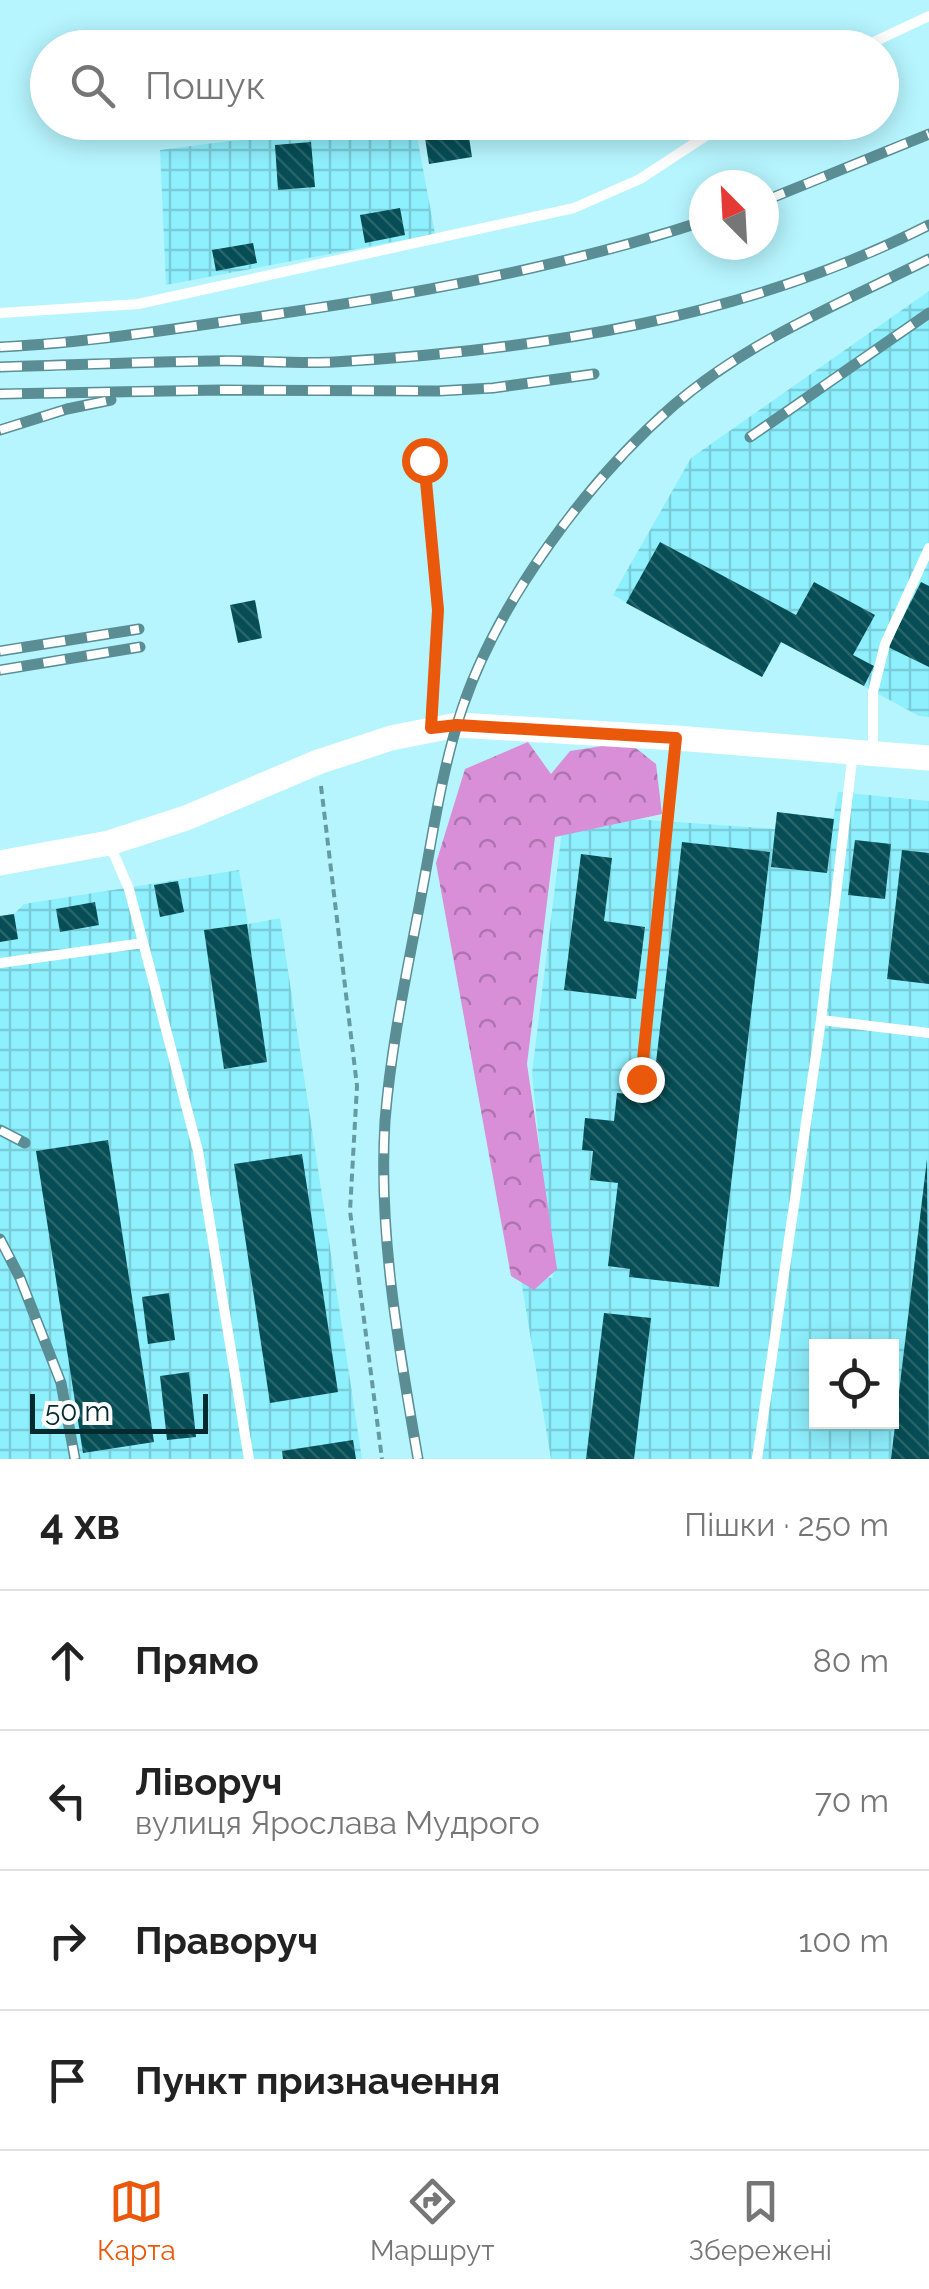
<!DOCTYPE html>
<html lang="uk">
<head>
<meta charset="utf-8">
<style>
	:root { --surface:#fff; --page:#f2f2f2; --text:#222; --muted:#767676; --line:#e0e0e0; --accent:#ea580c }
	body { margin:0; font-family:Raleway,sans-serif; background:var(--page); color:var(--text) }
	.controls { position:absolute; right:30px; bottom:30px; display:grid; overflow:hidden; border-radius:0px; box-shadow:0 5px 25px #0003 }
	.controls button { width:90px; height:90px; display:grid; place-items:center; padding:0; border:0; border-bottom:2px solid var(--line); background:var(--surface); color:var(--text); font:50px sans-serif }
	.compass { position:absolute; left:689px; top:170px; width:90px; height:90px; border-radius:50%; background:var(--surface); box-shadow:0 5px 25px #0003; rotate:336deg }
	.scale { position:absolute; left:30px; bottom:25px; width:178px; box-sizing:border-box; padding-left:10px; border:5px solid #032a2f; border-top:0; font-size:28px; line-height:35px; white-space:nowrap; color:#032a2f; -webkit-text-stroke:8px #fff; paint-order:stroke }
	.stop { position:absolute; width:30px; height:30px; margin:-22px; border:8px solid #ea580c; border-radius:50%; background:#fff }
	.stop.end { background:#ea580c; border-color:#fff; box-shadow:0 2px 10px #0008 }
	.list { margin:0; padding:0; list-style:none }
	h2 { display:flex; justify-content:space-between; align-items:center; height:130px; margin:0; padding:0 40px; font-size:42px }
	h2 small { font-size:32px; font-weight:400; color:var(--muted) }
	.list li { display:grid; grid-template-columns:65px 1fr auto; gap:30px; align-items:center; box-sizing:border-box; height:140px; padding:0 40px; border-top:2px solid var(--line) }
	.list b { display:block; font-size:38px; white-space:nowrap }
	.list p { margin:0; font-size:32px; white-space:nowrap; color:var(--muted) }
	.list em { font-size:32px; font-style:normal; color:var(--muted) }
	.icon { flex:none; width:55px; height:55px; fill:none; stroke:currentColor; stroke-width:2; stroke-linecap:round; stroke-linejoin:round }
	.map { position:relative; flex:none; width:929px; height:1459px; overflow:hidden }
	.search { position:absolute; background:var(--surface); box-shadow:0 5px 25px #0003; left:30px; right:30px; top:30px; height:110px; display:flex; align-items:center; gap:25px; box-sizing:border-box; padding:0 35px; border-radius:55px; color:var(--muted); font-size:38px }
	.sheet { height:690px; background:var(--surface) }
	nav { display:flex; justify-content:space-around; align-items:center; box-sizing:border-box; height:140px; border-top:2px solid var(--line); background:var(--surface); font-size:28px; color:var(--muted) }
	nav a { display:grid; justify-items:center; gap:5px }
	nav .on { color:var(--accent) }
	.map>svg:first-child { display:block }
	.industrial { fill:url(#industrial-grid); fill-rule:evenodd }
	.forest { fill:url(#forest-crowns) }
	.building { fill:url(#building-back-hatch) }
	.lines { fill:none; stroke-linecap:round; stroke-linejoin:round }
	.path { stroke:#669aa1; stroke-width:4; stroke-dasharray:8 5; stroke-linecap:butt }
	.service { stroke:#fff; stroke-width:10 }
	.tertiary { stroke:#fff; stroke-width:25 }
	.rail-casing { stroke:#5b8d94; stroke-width:11 }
	.rail { stroke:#fff; stroke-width:8; stroke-dasharray:22; stroke-linecap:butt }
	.route { stroke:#ea580c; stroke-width:12 }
</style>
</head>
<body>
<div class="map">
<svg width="929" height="1459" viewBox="0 0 929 1459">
	<defs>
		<pattern id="industrial-grid" width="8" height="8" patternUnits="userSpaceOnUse" patternTransform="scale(2.5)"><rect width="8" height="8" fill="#8eeffd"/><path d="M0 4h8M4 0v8" fill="none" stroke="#79cdd9"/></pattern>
		<pattern id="forest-crowns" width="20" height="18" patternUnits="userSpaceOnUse" patternTransform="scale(2.5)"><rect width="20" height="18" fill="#d98ed8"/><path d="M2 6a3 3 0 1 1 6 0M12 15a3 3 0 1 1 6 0" fill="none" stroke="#ae74b0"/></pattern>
		<pattern id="building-back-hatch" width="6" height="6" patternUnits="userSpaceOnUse" patternTransform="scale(2.5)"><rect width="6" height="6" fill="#064d55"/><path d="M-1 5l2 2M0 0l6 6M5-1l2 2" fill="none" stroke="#29646b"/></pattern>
	</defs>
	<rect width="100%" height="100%" fill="#b6f5fe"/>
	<!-- industrial -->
	<g class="industrial">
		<path d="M 307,131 L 417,136 L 435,234 L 166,285 L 160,150 Z"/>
		<path d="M 929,291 L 929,717 L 919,716 L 782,642 L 762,677 L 613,595 L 691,458 Z"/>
		<path d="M 838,792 L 929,801 L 929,1459 L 551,1459 L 520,1274 L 553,1278 L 532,1073 L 564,814 L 775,829 L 777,812 L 833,819 ZM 816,1346 L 892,1346 L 892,1422 L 816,1422 Z"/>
		<path d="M 239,870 L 248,924 L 280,918 L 362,1459 L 0,1459 L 0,916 L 14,914 L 24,904 Z"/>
	</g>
	<!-- forest -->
	<path class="forest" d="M 528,742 L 551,774 L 570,751 L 628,742 L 656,764 L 662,814 L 555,837 L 527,1064 L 557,1269 L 534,1290 L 511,1276 L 436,863 L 465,769 Z"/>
	<!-- building -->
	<g class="building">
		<path d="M 468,131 L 472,157 L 429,164 L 425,138 Z"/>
		<path d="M 311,142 L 315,187 L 278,190 L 275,145 Z"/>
		<path d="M 400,208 L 405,235 L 365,243 L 360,215 Z"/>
		<path d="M 253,243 L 257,263 L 216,271 L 212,250 Z"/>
		<path d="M 660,542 L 796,615 L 814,582 L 875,615 L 853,655 L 874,666 L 864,686 L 781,642 L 762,677 L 626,603 Z"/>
		<path d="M 921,582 L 929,586 L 929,667 L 888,647 Z"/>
		<path d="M 255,600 L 262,638 L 238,643 L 230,605 Z"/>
		<path d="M 777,812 L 834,819 L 827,873 L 771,867 Z"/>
		<path d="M 855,840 L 891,844 L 885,899 L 848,895 Z"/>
		<path d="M 682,842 L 770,852 L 719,1287 L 629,1277 L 630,1269 L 608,1266 L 618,1183 L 590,1180 L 593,1151 L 582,1150 L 585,1118 L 614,1121 L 617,1093 L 652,1096 Z"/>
		<path d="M 902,850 L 929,853 L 929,984 L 887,979 Z"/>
		<path d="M 581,854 L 612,858 L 604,921 L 645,927 L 636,999 L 564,990 Z"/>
		<path d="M 178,881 L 184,912 L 160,917 L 154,885 Z"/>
		<path d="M 95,902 L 99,925 L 60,932 L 56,909 Z"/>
		<path d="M 14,914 L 18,939 L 0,942 L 0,916 Z"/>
		<path d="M 247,924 L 267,1062 L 224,1069 L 204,930 Z"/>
		<path d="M 108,1140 L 154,1442 L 83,1453 L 36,1151 Z"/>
		<path d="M 302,1154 L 338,1392 L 270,1403 L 234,1164 Z"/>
		<path d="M 927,1159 L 929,1459 L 891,1459 Z"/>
		<path d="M 169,1293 L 175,1340 L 148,1344 L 142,1297 Z"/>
		<path d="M 604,1313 L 651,1318 L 634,1459 L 586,1459 Z"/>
		<path d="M 189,1372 L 196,1437 L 167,1440 L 160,1376 Z"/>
		<path d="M 353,1440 L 356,1459 L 283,1459 L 282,1451 Z"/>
	</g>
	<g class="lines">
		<!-- path -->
		<g class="path">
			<path d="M 424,460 L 438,610 L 432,704"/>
			<path d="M 321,786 L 357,1086 L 350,1211 L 382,1459"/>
		</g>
		<!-- service -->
		<g class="service">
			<path d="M 861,48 L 929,16"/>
			<path d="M 0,313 L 138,304 L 574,208 L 640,179 L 727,122"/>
			<path d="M 873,751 L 873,692 L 885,644 L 929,548"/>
			<path d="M 109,843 L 129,889 L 198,1151 L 249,1459"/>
			<path d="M 0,963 L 143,943"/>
			<path d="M 821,1020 L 929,1033"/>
			<path d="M 641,1079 L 676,738"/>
			<path d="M 757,1459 L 821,1020 L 853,752"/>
		</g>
		<!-- tertiary -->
		<path class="tertiary" d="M 0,863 L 109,843 L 186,818 L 318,762 L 391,738 L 457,725 L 676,738 L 929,758"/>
		<!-- rail casing -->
		<g class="rail-casing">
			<g id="rail">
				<path d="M 764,201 L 929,134"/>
				<path d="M 0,347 C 81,343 162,331 242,319 C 394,298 559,269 704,221"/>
				<path d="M 0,367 C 71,365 142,362 213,361 C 253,360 294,364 334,362 C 540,350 743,319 929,225"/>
				<path d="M 0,394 L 221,390 L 438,391 L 493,388 L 594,374"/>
				<path d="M 0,430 L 67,409 L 111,400"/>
				<path d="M 750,437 L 929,313"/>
				<path d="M 0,651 L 139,629"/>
				<path d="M 0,670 L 140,647"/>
				<path d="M 0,1130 L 25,1143"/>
				<path d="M 0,1239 L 20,1278 L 61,1383 L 75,1459"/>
				<path d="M 418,1459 C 399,1349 378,1233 385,1121 C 391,1045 407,972 421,897 C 433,834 442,767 463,706 C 500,598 589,479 674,405 C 750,340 841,303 929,259"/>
			</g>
		</g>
		<!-- rail -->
		<use href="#rail" class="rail"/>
	</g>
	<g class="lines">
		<!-- route -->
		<path class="route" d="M 424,460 L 438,610 L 431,728 L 457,725 L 676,738 L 641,1079"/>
	</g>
</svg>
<div class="controls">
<button><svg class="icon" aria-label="locate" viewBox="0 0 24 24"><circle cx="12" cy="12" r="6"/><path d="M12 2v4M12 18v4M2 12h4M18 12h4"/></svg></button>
</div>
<svg class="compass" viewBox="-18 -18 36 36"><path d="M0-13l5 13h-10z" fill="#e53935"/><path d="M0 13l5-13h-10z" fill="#767676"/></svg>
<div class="scale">50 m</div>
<div class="stop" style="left:424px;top:460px"></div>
<div class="stop end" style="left:641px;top:1079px"></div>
<div class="search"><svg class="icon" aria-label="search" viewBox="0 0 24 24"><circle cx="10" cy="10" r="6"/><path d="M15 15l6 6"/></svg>Пошук</div>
</div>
<section class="sheet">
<h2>4 хв<small>Пішки · 250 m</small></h2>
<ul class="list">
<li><svg class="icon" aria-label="ahead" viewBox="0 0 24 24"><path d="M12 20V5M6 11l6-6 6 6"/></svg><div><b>Прямо</b></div><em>80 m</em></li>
<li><svg class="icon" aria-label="left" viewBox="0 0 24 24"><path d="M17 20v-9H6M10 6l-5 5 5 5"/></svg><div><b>Ліворуч</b><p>вулиця Ярослава Мудрого</p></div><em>70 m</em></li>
<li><svg class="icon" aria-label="right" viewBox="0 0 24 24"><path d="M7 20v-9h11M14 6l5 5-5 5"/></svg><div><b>Праворуч</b></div><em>100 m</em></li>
<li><svg class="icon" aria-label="arrive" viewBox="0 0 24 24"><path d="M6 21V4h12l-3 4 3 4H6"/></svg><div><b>Пункт призначення</b></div></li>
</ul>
</section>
<nav>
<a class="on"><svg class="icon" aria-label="map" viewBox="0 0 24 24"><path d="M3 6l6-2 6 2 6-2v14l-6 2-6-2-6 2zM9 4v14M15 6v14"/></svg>Карта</a>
<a><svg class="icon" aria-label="directions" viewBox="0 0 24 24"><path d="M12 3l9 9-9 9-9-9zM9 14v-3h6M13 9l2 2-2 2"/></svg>Маршрут</a>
<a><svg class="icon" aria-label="saved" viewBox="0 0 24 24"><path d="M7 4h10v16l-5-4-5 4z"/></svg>Збережені</a>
</nav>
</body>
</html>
